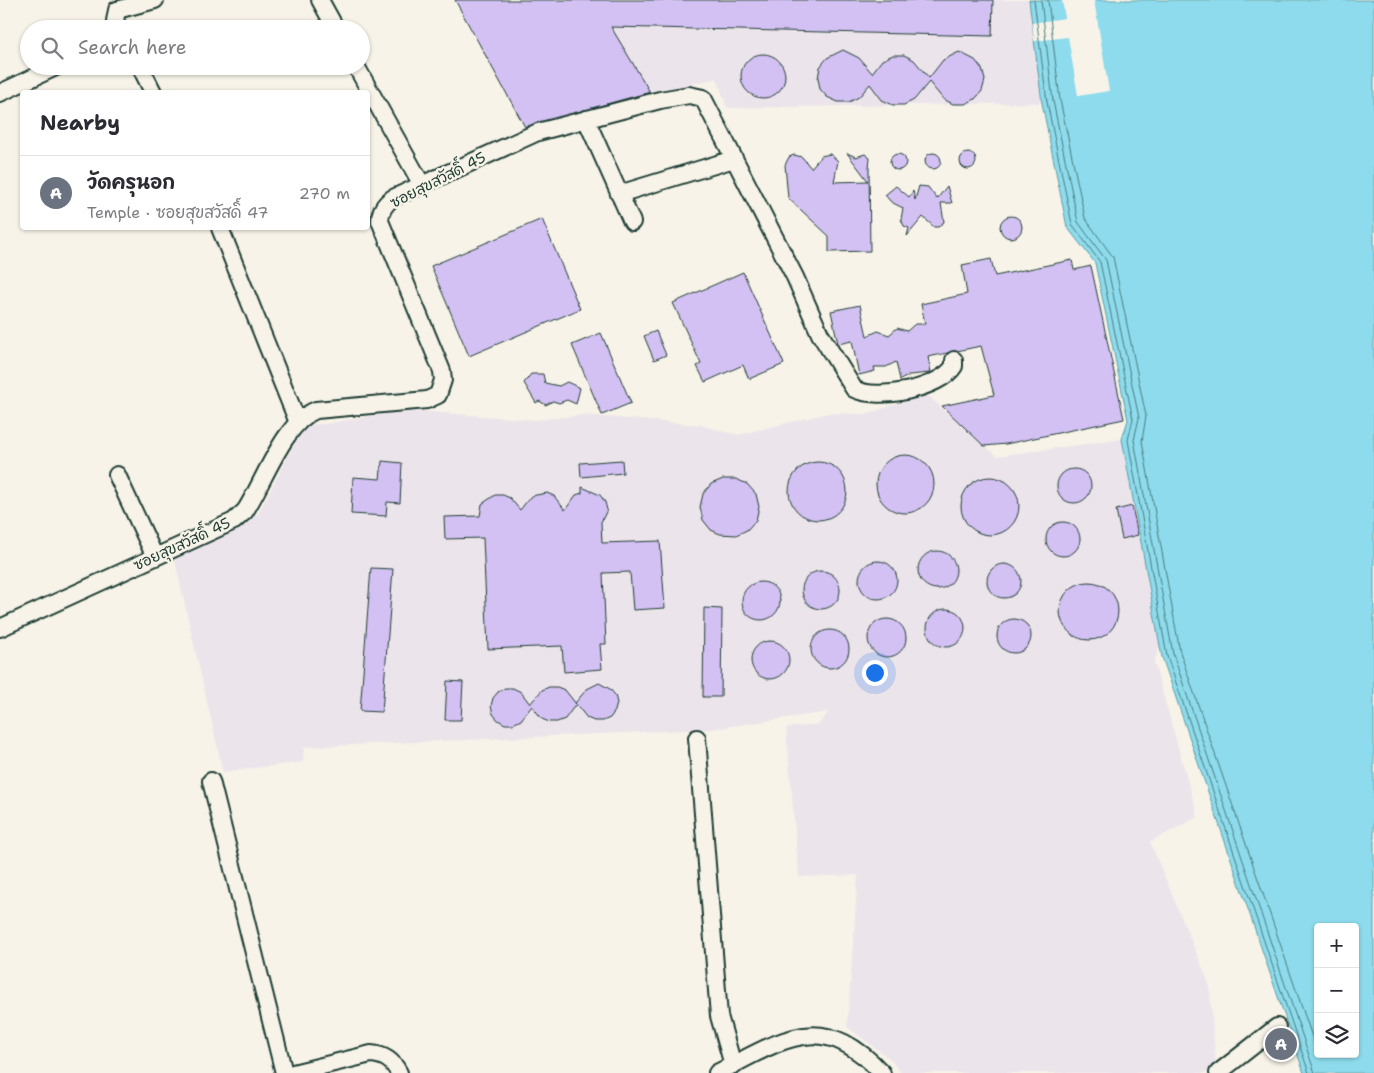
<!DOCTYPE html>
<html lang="en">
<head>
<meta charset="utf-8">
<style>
	:root { --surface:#fff; --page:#f7f7f7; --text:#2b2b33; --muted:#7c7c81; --line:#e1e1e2; --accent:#c8321e }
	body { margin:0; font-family:"Shantell Sans","Playpen Sans Thai",sans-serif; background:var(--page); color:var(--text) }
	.controls { position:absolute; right:15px; bottom:15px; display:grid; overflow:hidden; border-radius:5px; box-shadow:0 1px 4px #0004 }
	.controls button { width:45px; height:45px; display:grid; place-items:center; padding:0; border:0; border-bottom:1px solid var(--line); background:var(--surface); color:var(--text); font:25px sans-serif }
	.you { position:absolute; left:874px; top:672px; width:18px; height:18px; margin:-12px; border:4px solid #fff; border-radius:50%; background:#1a73e8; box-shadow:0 0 0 8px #1a73e833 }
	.badge { display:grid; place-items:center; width:32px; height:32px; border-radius:50%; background:var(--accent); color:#fff; font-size:16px; font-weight:700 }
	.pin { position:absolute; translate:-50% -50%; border:2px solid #fff; box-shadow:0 1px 5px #0006 }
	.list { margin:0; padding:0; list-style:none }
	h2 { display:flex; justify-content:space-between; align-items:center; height:65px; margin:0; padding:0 20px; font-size:21px }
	h2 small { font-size:16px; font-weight:400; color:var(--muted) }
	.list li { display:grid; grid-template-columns:32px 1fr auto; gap:15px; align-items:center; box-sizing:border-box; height:75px; padding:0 20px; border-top:1px solid var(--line) }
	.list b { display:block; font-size:19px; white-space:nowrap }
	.list p { margin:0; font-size:16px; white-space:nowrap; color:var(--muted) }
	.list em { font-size:16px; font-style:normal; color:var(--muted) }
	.icon { flex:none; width:28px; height:28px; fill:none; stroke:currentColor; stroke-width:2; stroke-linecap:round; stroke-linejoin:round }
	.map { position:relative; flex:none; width:1374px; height:1073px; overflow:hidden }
	.search { position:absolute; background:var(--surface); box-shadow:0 1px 4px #0004; left:20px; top:20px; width:350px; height:55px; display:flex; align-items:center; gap:12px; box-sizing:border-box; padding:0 18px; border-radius:28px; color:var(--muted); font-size:19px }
	.panel { position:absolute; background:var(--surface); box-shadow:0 1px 4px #0004; left:20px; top:90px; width:350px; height:140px; border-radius:5px }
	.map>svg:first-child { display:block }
	.built { fill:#ece4eb }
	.water { fill:#8ddbec; stroke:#619ca2; fill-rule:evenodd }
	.pier { fill:#f7f3e8 }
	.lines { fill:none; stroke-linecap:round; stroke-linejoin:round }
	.shore { stroke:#4b7c7e; stroke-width:1 }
	.building { fill:#d2c1f2; stroke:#1f3d34 }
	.minor-casing { stroke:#1f3d34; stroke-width:20 }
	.minor { stroke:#f7f3e8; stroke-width:16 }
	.labels { text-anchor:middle; stroke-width:5; stroke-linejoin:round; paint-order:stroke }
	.street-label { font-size:15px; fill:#1f3d34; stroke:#f7f3e8 }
</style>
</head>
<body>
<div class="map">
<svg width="1374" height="1073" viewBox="0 0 1374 1073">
	<rect width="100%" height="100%" fill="#f7f3e8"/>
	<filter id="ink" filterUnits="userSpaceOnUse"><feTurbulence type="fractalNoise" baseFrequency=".02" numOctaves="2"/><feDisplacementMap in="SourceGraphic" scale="10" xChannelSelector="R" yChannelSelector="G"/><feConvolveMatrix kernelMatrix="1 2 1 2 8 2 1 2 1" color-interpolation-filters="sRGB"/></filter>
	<g filter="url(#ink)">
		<!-- built -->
		<g class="built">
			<path d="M 467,0 L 1029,0 L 1042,103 L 727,108 L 717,78 L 535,120 Z"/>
			<path d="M 926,394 L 997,456 L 1122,439 L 1160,646 L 1154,662 L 1198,817 L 1150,842 L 1209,983 L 1216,1066 L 1205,1073 L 901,1073 L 890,1059 L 847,1027 L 858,875 L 799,877 L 786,728 L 819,724 L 829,712 L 712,729 L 304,747 L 303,762 L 223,772 L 174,557 L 258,514 L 304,425 L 325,424 L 405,410 L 536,420 L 583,415 L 700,425 L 738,435 L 828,413 L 866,414 Z"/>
		</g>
		<!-- water -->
		<path class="water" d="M 1029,0 L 1374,0 L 1374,1073 L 1304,1073 L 1162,657 L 1122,439 L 1128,420 L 1095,263 L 1067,227 L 1042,103 ZM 1318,927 L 1355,927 L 1355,1054 L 1318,1054 Z"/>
		<!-- pier -->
		<path class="pier" d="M 1062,0 L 1094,0 L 1109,91 L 1078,96 L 1068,37 L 1034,41 L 1032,23 L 1065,18 Z"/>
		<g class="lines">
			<!-- shore -->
			<g class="shore">
				<path d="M 1034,0 L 1047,102 L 1072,224 L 1100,262 L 1133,419 L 1128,440 L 1167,656 L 1309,1073"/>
				<path d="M 1041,0 L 1053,101 L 1078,222 L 1106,260 L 1139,418 L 1134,440 L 1173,654 L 1315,1073"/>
				<path d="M 1048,0 L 1060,100 L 1085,218 L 1113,257 L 1146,416 L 1142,441 L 1180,652 L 1318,1054"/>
			</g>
		</g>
		<!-- building -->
		<g class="building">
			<path d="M 455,0 L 993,0 L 992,36 L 611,27 L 650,92 L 525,127 Z"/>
			<path d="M 843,50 L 859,58 L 872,73 L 882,60 L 893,55 L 904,55 L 914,60 L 929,78 L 943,60 L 959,52 L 975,60 L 982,69 L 985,80 L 982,91 L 975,99 L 965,104 L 953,104 L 943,99 L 929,82 L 914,100 L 904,105 L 893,105 L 882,100 L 870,84 L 859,97 L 849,102 L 838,102 L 827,97 L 820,89 L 818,78 L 820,67 L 827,58 Z"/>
			<circle cx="763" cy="76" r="22"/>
			<circle cx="968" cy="161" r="8"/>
			<path d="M 847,153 L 856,157 L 865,154 L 870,158 L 869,167 L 870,251 L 829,252 L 829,236 L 788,198 L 785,165 L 789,157 L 794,155 L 802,157 L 811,168 L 821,156 L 830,154 L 838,161 L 834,182 L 868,181 Z"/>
			<circle cx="933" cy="161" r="8"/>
			<circle cx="898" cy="162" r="8"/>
			<path d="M 896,186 L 909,197 L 913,191 L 915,200 L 919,186 L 928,187 L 937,199 L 947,186 L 952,203 L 941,203 L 944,222 L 938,227 L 934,227 L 923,217 L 907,236 L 909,228 L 904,226 L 901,219 L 903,208 L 891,202 L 885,195 Z"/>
			<circle cx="1011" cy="227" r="11"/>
			<path d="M 542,219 L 580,309 L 469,356 L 431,266 Z"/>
			<path d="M 991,259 L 995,276 L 1072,260 L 1074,270 L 1091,266 L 1124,419 L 1006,444 L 984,446 L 942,406 L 994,395 L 981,346 L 928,357 L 931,372 L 929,373 L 910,375 L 900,380 L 896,362 L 886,367 L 874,367 L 875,371 L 859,375 L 852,341 L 838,344 L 831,311 L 860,305 L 867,336 L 878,331 L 889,335 L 897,328 L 907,331 L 915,324 L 925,324 L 921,304 L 967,294 L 962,265 Z"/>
			<path d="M 743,272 L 784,364 L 749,379 L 743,365 L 705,382 L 697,366 L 701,364 L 673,303 Z"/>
			<path d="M 656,331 L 666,355 L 654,360 L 644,336 Z"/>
			<path d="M 601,333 L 631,403 L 602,415 L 572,345 Z"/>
			<path d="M 531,374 L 543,374 L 545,383 L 559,386 L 567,382 L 580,388 L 576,404 L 567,400 L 559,403 L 553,401 L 546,405 L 539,401 L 536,403 L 524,383 Z"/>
			<circle cx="905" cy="484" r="29"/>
			<path d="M 622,460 L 623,473 L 581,477 L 580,463 Z"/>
			<path d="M 382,461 L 402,463 L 400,503 L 387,502 L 386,516 L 351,514 L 353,477 L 380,479 Z"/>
			<circle cx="818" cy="491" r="29"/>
			<circle cx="1074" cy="486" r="17"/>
			<circle cx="990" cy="506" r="29"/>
			<path d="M 723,479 L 736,479 L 747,484 L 756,494 L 759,507 L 756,520 L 747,530 L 736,535 L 720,534 L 711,530 L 703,520 L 700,507 L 703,494 L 711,484 Z"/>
			<path d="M 582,487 L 600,495 L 605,502 L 607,510 L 601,522 L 602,543 L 660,541 L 665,608 L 633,610 L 630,572 L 603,573 L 606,644 L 600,644 L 602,669 L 564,672 L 562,646 L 488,649 L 483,538 L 445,539 L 444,517 L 480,516 L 482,504 L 495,495 L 503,495 L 510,498 L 520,510 L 531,496 L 547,493 L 554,496 L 565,510 L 576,495 L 582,493 Z"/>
			<path d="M 1132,506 L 1138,535 L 1122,539 L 1116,510 Z"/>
			<circle cx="1063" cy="539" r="17"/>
			<circle cx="937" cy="570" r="19"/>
			<circle cx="878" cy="580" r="19"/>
			<circle cx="1004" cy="581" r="17"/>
			<path d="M 371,568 L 393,569 L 382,712 L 360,711 Z"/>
			<circle cx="821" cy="590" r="19"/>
			<circle cx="761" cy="601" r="19"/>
			<circle cx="1089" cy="611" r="29"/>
			<path d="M 704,608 L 722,609 L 721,697 L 703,697 Z"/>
			<circle cx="946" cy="628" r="19"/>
			<circle cx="887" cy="638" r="19"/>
			<circle cx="1014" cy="636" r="17"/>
			<circle cx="830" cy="649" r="19"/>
			<circle cx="770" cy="660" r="19"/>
			<path d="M 447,681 L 463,682 L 461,720 L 445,720 Z"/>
			<path d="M 599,683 L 610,689 L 615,695 L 617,703 L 615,711 L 610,718 L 603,721 L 594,721 L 587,718 L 575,703 L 587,689 Z"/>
			<path d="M 549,687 L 557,687 L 565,690 L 576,704 L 565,719 L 557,722 L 549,722 L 542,719 L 532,706 L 521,720 L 513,724 L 505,724 L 498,720 L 493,714 L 491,706 L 493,698 L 498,692 L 505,688 L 513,688 L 521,692 L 530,704 L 542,690 Z"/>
		</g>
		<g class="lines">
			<!-- minor casing -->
			<g class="minor-casing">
				<g id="minor">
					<path d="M 320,0 L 336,29"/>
					<path d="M 120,29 L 115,21 L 117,10 L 155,0"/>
					<path d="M 140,66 L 153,92"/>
					<path d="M 356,66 L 422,185"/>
					<path d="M 0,93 L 58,66"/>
					<path d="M 586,119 L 632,222"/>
					<path d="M 619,194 L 734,159"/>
					<path d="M 220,228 L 297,420"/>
					<path d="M 117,475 L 155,557"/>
					<path d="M 0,628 L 234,521 L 245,511 C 264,482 284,422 316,410 L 427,400 L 438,395 L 443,380 L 442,371 L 380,221 C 380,211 384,204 393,198 L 538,132 L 660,100 L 689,95 L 703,98 L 795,277 L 820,334 L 854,389 C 877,401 940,389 954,366 L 954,360"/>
					<path d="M 697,738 L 719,1016 L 733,1065"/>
					<path d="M 211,781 L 284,1073"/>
					<path d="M 293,1073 L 371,1054 C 385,1055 393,1061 399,1073"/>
					<path d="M 717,1073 C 783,1040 821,1008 882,1073"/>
					<path d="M 1218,1073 L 1277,1027"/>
				</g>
			</g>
			<!-- minor -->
			<use href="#minor" class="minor"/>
		</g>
	</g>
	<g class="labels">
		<!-- street labels -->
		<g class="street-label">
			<text transform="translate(438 180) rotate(-27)" y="5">ซอยสุขสวัสดิ์ 45</text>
			<text transform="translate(182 544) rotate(-25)" y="5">ซอยสุขสวัสดิ์ 45</text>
		</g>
	</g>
</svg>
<div class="controls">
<button>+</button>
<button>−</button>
<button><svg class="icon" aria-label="layers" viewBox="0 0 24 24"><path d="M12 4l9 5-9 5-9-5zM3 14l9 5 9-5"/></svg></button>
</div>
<div class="you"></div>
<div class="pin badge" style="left:1281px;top:1044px;background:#6b7280">A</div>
<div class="search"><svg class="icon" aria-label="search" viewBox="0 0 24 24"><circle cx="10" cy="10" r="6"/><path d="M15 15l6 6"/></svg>Search here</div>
<section class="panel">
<h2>Nearby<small></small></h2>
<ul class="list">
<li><span class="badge" style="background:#6b7280">A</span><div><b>วัดครุนอก</b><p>Temple · ซอยสุขสวัสดิ์ 47</p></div><em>270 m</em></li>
</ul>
</section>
</div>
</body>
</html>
